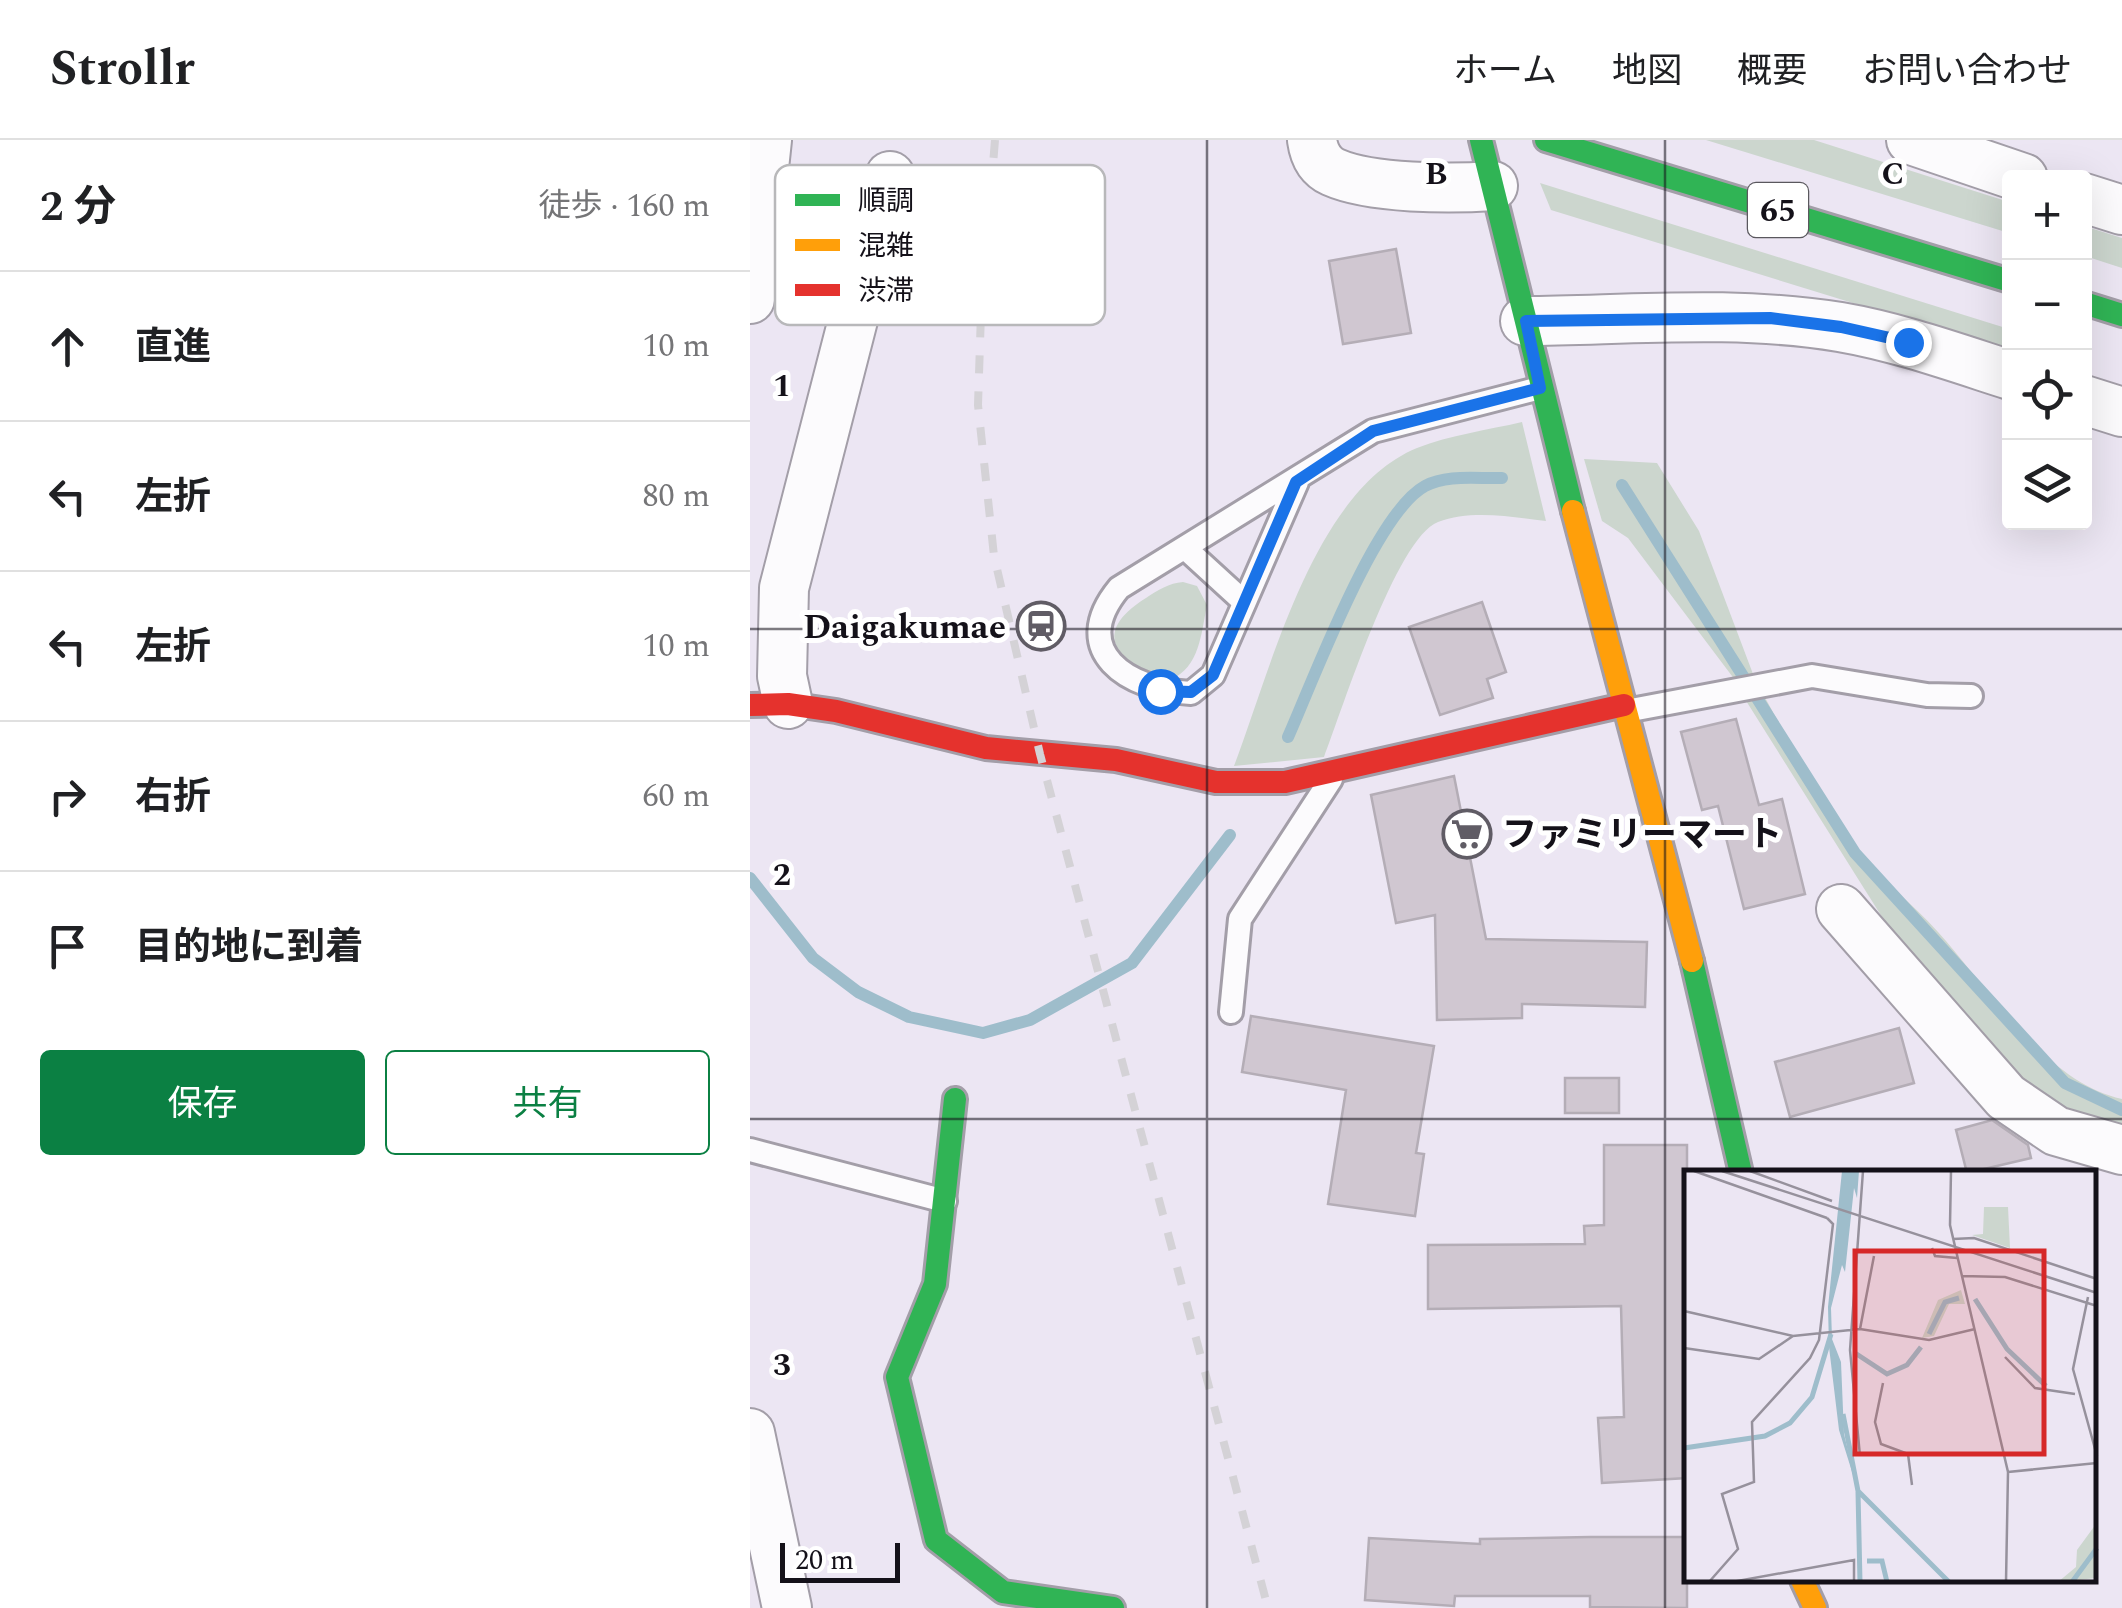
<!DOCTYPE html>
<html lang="ja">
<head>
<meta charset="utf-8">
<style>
	:root { --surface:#fff; --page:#f2f2f2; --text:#202124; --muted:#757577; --line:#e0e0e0; --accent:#0b8043 }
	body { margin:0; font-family:Spectral,"Noto Sans JP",serif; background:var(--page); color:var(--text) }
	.controls { position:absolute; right:30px; top:30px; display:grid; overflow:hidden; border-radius:10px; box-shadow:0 10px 40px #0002 }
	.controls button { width:90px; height:90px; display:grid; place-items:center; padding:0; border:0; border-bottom:2px solid var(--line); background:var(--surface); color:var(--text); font:50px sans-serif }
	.scale { position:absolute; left:30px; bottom:25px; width:120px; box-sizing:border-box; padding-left:10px; border:5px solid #141119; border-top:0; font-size:28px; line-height:35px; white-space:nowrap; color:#141119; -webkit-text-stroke:8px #fff; paint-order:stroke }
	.stop { position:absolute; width:30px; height:30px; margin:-22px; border:8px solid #1a73e8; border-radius:50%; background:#fff }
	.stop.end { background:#1a73e8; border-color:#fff; box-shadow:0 2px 10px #0008 }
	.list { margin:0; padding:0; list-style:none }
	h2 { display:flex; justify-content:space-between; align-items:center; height:130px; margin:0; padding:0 40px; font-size:42px }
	h2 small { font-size:32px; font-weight:400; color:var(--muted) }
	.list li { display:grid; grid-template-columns:65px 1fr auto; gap:30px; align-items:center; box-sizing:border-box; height:150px; padding:0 40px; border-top:2px solid var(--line) }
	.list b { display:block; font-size:38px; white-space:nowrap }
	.list em { font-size:32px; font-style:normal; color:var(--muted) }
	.actions { display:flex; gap:20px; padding:30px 40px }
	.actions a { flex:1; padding:22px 0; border:2px solid var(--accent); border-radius:10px; text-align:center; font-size:35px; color:var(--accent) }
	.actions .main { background:var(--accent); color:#fff }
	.icon { flex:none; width:55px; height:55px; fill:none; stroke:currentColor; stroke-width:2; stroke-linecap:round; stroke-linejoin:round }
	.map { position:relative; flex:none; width:1372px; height:1468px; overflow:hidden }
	header { display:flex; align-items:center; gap:60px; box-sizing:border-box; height:140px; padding:0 50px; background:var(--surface); border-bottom:2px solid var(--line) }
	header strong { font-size:48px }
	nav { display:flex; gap:55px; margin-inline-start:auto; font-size:35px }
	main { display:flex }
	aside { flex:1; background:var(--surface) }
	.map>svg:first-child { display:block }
	.green { fill:#ccd6ce }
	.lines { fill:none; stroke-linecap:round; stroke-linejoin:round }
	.stream { stroke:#9ebdcb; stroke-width:12 }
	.building { fill:#d0c7d1; stroke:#b4adb6; stroke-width:2.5 }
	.lane-casing { stroke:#a39ea8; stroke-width:28 }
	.street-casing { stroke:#a39ea8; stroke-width:52 }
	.fast-casing { stroke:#a39ea8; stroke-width:28 }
	.slow-casing { stroke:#a39ea8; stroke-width:28 }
	.jam-casing { stroke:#a39ea8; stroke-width:28 }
	.lane { stroke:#fcfbfd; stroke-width:22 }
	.street { stroke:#fcfbfd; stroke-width:48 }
	.fast { stroke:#30b455; stroke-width:22 }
	.slow { stroke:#ff9f0a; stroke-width:22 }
	.jam { stroke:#e5322d; stroke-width:22 }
	.rail { stroke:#d4d2d6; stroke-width:8; stroke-dasharray:18 18; stroke-linecap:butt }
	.route { stroke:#1a73e8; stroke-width:12 }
	.grid { fill:none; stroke:#141119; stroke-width:2.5; stroke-opacity:0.55 }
	.labels { text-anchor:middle; stroke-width:10; stroke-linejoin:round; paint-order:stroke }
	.shield { fill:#fff; stroke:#5a585e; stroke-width:2.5 }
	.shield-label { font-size:32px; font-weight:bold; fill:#141119 }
	.poi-label { font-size:35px; font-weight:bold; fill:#141119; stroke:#fff; text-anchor:end }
	.inset-river { fill:none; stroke:#9ebdcb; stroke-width:5 }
	.inset-road { fill:none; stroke:#96919c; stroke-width:2.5 }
	.view { fill:#d62828; fill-opacity:0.15; stroke:#d62828; stroke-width:5 }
	.inset-edge { fill:none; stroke:#141119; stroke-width:5 }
	.key { fill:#fff; stroke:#b8b8ba; stroke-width:2.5 }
	.key-label { font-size:28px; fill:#141119 }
	.grid-label { font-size:32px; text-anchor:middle; font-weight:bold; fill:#141119; stroke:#fff; stroke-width:10; stroke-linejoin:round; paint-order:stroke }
</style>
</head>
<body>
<header>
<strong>Strollr</strong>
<nav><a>ホーム</a><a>地図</a><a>概要</a><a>お問い合わせ</a></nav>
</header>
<main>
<aside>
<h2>2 分<small>徒歩 · 160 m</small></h2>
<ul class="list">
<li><svg class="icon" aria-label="ahead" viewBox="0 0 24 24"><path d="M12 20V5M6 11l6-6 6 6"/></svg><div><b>直進</b></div><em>10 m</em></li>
<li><svg class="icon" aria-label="left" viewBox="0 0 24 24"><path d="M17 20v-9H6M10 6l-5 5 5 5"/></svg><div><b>左折</b></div><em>80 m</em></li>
<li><svg class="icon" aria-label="left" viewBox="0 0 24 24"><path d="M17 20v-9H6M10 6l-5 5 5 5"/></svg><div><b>左折</b></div><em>10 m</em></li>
<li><svg class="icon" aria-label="right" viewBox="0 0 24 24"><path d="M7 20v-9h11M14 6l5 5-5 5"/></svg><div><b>右折</b></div><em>60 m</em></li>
<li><svg class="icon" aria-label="arrive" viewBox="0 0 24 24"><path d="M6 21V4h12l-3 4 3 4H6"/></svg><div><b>目的地に到着</b></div></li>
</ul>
<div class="actions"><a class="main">保存</a><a>共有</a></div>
</aside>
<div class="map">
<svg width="1372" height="1468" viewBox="0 0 1372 1468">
	<rect width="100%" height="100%" fill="#ece6f3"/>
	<!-- green -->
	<g class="green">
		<path d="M 956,0 L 1064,0 L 1259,62 L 1259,93 Z"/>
		<path d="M 790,43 L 1259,189 L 1259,211 L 801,70 Z"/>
		<path d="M 1334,86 L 1372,98 L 1372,128 L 1335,116 Z"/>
		<path d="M 772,282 L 796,381 C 763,377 721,369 688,382 C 646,398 592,571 574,617 L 484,626 C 521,529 564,350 667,308 C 700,295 738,290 772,282 Z"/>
		<path d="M 834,319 L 907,323 L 949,391 L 1003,534 L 985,540 L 878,398 L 852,381 Z"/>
		<path d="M 433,442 L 447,446 L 457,465 C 451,494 450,527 420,540 C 368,524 338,494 396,458 C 408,450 419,443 433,442 Z"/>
		<path d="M 1012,552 C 1041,605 1069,662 1107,710 C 1130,739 1162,763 1188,792 C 1237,846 1295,943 1372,959 L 1372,1001 L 1299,975 L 1166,831 L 993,556 Z"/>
	</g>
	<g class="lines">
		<!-- stream -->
		<g class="stream">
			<path d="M 872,345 L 1105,713 L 1315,943 L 1372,970"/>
			<path d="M 538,597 C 563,541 625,373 675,346 C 697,334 728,339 752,338"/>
			<path d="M 0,738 L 63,818 L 108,852 L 159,877 L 233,893 L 280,880 L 382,823 L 480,695"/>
		</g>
	</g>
	<!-- building -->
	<g class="building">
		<path d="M 646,109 L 661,193 L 593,204 L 579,121 Z"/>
		<path d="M 732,462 L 756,532 L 737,539 L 743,558 L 690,575 L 659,487 Z"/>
		<path d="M 986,579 L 1009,665 L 1032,659 L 1055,754 L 994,769 L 968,666 L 952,670 L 931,592 Z"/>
		<path d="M 704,636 L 736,799 L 897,802 L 895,867 L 772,864 L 772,878 L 687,880 L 685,775 L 646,783 L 621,655 Z"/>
		<path d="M 501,876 L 684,906 L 666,1013 L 674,1014 L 665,1076 L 578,1064 L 596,950 L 492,932 Z"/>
		<path d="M 1149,888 L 1164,943 L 1040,977 L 1025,922 Z"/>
		<rect x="815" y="938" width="54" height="35"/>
		<path d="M 1242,980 L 1278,1005 L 1281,1018 L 1217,1033 L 1206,990 Z"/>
		<path d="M 854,1005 L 937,1005 L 937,1338 L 852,1343 L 848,1278 L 874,1277 L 871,1166 L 678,1169 L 678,1105 L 835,1104 L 834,1086 L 854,1085 Z"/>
		<path d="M 840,1397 L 937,1397 L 937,1468 L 840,1467 L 840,1456 L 705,1456 L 704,1466 L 615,1460 L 619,1398 L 730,1404 L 730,1399 Z"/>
	</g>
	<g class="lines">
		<!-- lane casing -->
		<g class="lane-casing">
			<g id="lane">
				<path d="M 547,342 L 463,535 L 441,553 C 378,550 317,511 369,448 L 623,291 L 790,248"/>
				<path d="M 435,408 L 494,462"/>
				<path d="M 876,571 L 1062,536 L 1177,555 L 1221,556"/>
				<path d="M 481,872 L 490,779 L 581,639"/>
				<path d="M 0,1010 L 195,1061"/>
			</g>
		</g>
		<!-- street casing -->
		<g class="street-casing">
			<g id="street">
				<path d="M 562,0 C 564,14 570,26 583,32 C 621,49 701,49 743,46"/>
				<path d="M 1161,0 L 1273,38"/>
				<path d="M 1334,58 L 1372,70"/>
				<path d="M 0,159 L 17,0"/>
				<path d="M 775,181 C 879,180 987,170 1090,187 C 1148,197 1204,217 1260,235"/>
				<path d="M 1334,260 L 1372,272"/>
				<path d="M 38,564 L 32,536 L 34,448 L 140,36"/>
				<path d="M 1091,769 L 1256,957 L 1306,991 L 1372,1010"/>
				<path d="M 0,1293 L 37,1468"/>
			</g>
		</g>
		<!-- fast casing -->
		<g class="fast-casing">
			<g id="fast">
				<path d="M 731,0 L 823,371"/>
				<path d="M 796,0 L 1260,141"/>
				<path d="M 1334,163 L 1372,175"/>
				<path d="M 942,821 L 991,1033"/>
				<path d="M 205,959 L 185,1144 L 147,1237 L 186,1400 L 253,1452 L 363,1468"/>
			</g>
		</g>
		<!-- slow casing -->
		<g class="slow-casing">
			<g id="slow">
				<path d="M 823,371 L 942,821"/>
				<path d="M 1052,1440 L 1065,1468"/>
			</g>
		</g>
		<!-- jam casing -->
		<g class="jam-casing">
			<path id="jam" d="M 0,565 L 38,564 L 86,571 L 236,608 L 366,620 L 466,642 L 535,642 L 874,565"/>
		</g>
		<!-- lane -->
		<use href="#lane" class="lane"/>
		<!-- street -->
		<use href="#street" class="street"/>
		<!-- fast -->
		<use href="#fast" class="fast"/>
		<!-- slow -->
		<use href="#slow" class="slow"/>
		<!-- jam -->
		<use href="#jam" class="jam"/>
		<!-- rail -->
		<path class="rail" d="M 245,0 L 231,173 L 228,265 L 244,416 L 290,614 L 518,1468"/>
	</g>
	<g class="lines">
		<!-- route -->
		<path class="route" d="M 410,551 L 441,552 L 463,535 L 546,342 L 623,291 L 790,248 L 776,181 L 1020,178 L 1091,187 L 1158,202"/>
	</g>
	<!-- grid -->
	<path class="grid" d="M 457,0 L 457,1468M 915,0 L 915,1468M 0,489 L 1372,489M 0,979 L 1372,979"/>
	<!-- icons -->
	<defs>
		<g id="station-ring" transform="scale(2.5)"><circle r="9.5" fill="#fff" stroke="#605c65" stroke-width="1.5"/><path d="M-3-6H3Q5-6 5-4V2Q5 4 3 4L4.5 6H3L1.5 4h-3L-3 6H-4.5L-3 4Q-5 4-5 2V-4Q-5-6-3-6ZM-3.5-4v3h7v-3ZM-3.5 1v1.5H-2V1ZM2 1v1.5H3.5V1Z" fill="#605c65"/></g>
		<g id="supermarket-ring" transform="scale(2.5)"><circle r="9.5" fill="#fff" stroke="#605c65" stroke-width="1.5"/><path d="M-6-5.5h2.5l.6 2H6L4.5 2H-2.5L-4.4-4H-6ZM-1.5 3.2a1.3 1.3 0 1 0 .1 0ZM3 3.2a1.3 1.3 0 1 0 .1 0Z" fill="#605c65"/></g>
	</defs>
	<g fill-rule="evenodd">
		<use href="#station-ring" x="291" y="486"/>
		<use href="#supermarket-ring" x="717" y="694"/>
	</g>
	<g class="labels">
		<!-- shield labels -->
		<rect class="shield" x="998" y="43" width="60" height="54" rx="8"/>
		<g class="shield-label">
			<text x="1028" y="81">65</text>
		</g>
		<!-- poi labels -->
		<g class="poi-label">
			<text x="256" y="498">Daigakumae</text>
			<text x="752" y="706" text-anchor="start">ファミリーマート</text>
		</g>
	</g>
	<!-- overview -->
	<g transform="translate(934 1030)">
		<rect width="412" height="412" fill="#ece6f3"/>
		<path d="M 300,37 L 324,37 L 326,78 L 288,65 L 299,64 ZM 277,120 L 281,134 L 265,134 L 250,166 L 238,168 L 254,130 ZM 412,354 L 412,408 L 374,412 L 392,397 L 393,380 Z" fill="#ccd6ce"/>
		<path d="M 158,1 L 175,1 L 173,28 L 170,18 L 161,102 L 158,95 L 147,138 L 148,169 L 157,192 L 160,264 L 174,321 L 155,260 L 145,177 L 144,137 Z" fill="#9ebdcb"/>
		<path class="inset-river" d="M 291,129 L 323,179 L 362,216M 245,164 L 261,132 L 275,128M 171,183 L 203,204 L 223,195 L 237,177M 159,244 L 174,321 L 265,412M 0,278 L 81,266 L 106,253 L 128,227 L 147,164M 174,322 L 176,412M 183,391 L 198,391 L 203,412M 388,412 L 413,378"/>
		<path class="inset-road" d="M 10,1 L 143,48M 38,1 L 413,123M 66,1 L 148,31M 267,1 L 266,55 L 324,302 L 322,412M 269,69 L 290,68 L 413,109M 248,78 L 251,86 L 273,88M 278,106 L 321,107 L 413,136M 404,127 L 389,199 L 413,286M 0,141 L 109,166 L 176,159 L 245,170 L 291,159M 176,159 L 190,86M 0,178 L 75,189 L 109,166M 321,187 L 351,218 L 391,224M 199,213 L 191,252 L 197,274 L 224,284 L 228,315M 176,286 L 166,180 L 179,1M 324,302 L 413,293M 25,412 L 54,379 L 38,324 L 70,312 L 68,252 L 126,188 L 135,170 L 149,54 L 143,48M 48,412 L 170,390 L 170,412"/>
		<path class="view" d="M 171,81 L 360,81 L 360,284 L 171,284 Z"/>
		<rect width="412" height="412" class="inset-edge"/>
	</g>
	<!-- legend -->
	<rect x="25" y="25" width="330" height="160" rx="15" class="key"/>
	<rect x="45" y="54" width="45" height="12" fill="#30b455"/>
	<rect x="45" y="99" width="45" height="12" fill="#ff9f0a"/>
	<rect x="45" y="144" width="45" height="12" fill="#e5322d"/>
	<g class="key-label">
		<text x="108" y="70">順調</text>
		<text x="108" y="115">混雑</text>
		<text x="108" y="160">渋滞</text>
	</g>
	<g class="grid-label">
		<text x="686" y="44">B</text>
		<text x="1143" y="44">C</text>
		<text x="32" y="256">1</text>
		<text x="32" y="745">2</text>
		<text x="32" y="1235">3</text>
	</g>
</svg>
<div class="controls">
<button>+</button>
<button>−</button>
<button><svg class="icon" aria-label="locate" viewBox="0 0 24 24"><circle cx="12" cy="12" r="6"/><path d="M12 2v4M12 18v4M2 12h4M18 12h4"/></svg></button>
<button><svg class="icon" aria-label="layers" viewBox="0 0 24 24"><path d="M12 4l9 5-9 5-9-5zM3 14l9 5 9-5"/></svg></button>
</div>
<div class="scale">20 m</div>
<div class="stop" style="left:410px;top:551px"></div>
<div class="stop end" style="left:1158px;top:202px"></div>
</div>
</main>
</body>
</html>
